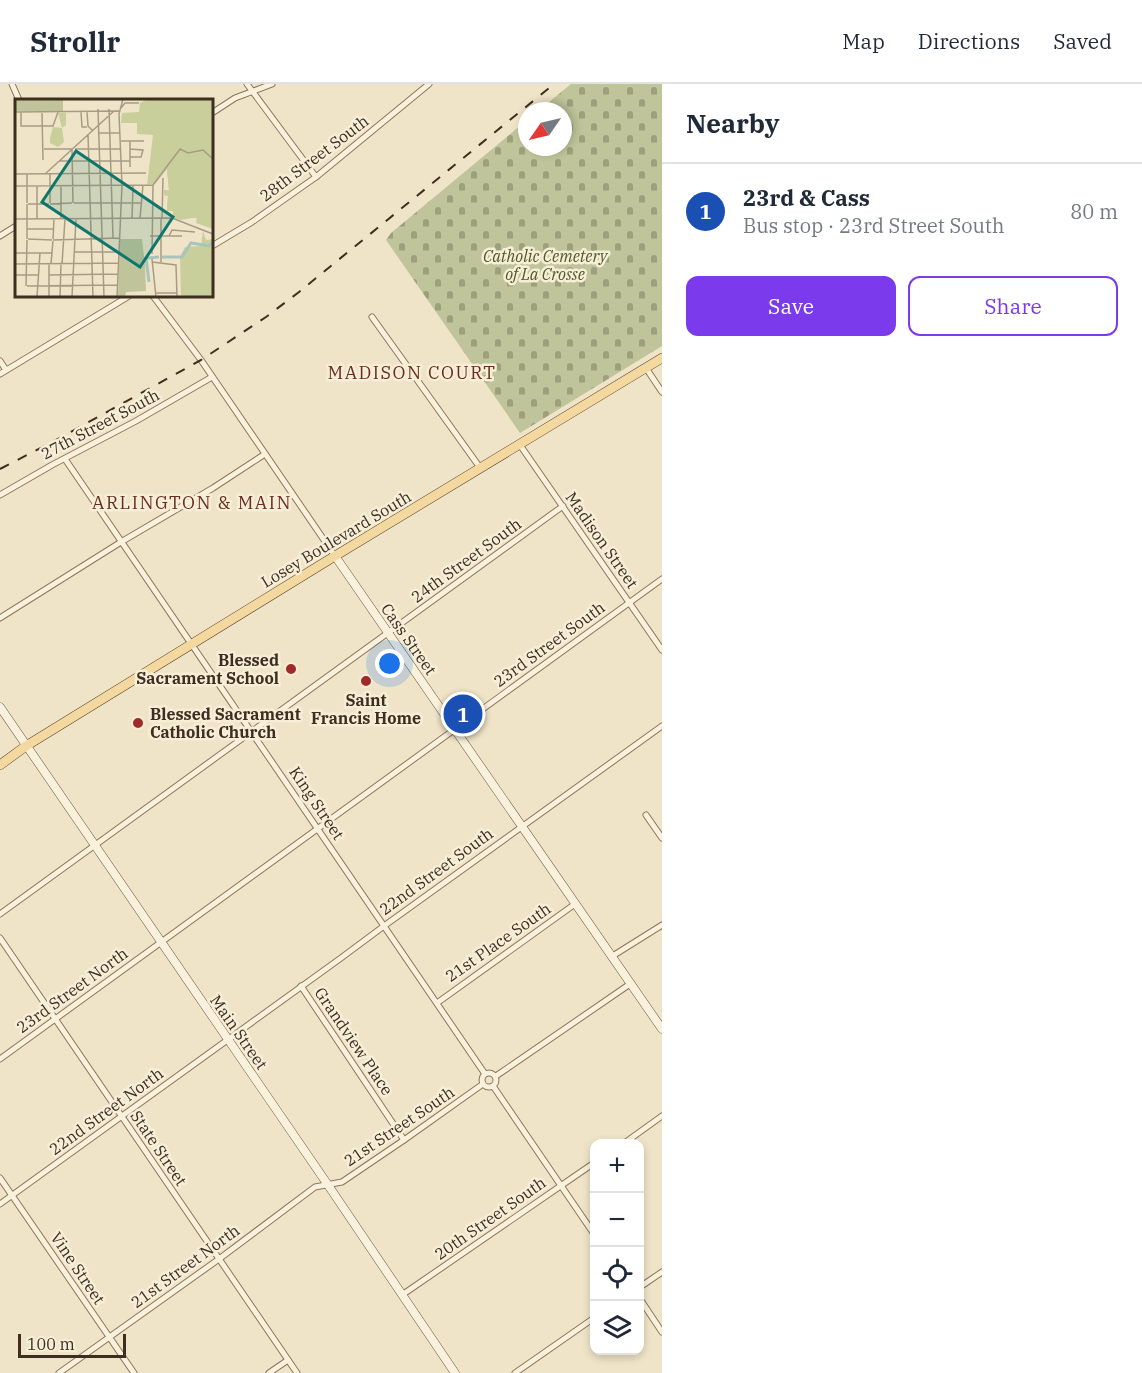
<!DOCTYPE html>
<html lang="en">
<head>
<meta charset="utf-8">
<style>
	:root { --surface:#fff; --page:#f2f2f3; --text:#1f2937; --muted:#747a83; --line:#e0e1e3; --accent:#7c3aed }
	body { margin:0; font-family:"IBM Plex Serif",serif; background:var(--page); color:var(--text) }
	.controls { position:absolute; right:18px; bottom:18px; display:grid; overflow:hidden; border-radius:12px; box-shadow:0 3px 9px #0003 }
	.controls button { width:54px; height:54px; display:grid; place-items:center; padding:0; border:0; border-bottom:2px solid var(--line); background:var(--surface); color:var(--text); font:30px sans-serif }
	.compass { position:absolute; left:518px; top:18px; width:54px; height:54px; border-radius:50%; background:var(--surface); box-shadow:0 3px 9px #0003; rotate:236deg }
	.scale { position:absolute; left:18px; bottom:15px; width:108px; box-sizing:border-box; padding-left:6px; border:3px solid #3d2e20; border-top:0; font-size:16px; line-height:21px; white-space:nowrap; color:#3d2e20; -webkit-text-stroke:4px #f7eed8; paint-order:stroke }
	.you { position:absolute; left:390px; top:580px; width:21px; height:21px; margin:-15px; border:4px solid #fff; border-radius:50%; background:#1a73e8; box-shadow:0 0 0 9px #1a73e833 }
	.badge { display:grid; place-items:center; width:39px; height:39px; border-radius:50%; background:var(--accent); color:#fff; font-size:20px; font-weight:700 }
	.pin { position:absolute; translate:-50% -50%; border:3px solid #fff; box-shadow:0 2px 6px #0006 }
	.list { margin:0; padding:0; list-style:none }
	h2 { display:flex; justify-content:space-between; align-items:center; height:78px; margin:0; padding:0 24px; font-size:26px }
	h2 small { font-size:20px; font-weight:400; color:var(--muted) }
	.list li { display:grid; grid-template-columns:39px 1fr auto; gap:18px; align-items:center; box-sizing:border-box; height:96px; padding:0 24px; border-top:2px solid var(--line) }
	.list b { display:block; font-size:22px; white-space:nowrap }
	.list p { margin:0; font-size:20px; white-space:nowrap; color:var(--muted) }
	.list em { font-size:20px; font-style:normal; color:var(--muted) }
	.actions { display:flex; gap:12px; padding:18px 24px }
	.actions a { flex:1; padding:14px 0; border:2px solid var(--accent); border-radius:12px; text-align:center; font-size:21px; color:var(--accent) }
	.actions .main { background:var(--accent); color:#fff }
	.icon { flex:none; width:33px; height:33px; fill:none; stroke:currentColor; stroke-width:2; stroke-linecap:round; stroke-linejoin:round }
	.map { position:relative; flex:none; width:662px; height:1289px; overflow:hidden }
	header { display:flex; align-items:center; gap:36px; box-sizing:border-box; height:84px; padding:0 30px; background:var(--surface); border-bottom:2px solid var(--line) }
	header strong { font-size:28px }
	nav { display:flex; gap:33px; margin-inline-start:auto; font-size:21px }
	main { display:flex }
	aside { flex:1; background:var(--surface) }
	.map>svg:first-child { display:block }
	.cemetery { fill:url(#cemetery-stones) }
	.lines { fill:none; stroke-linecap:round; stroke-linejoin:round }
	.street-casing { stroke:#8d765c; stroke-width:7 }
	.secondary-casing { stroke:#6f573f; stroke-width:9 }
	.primary-casing { stroke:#5b4430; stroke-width:10 }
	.street { stroke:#faf1dc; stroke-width:5 }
	.secondary { stroke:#faf1dc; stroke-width:8 }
	.primary { stroke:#f3d9a0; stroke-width:9 }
	.rail { stroke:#3d2e20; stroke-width:2; stroke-dasharray:10 10; stroke-linecap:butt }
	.poi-dot { fill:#9e2a2b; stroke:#f7eed8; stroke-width:2 }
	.labels { text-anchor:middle; stroke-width:5; stroke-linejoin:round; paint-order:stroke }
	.street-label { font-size:16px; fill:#3d2e20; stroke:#f7eed8 }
	.park-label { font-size:16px; font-style:italic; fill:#4d5a26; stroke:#f7eed8 }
	.poi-label { font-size:16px; font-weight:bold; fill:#3d2e20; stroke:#f7eed8; text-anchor:end }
	.neighbourhood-label { font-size:18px; letter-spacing:1.5px; fill:#6b2e1e; stroke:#f7eed8 }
	.inset-river { fill:none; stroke:#a9c4bc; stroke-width:3 }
	.inset-road { fill:none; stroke:#a89b85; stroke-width:1.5 }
	.view { fill:#0f766e; fill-opacity:0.15; stroke:#0f766e; stroke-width:3 }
	.inset-edge { fill:none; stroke:#3d2e20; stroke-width:3 }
</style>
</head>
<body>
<header>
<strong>Strollr</strong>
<nav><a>Map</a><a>Directions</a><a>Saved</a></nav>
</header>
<main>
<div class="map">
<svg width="662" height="1289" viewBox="0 0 662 1289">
	<defs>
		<pattern id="cemetery-stones" width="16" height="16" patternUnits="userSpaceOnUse" patternTransform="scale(1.5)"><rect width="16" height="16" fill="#bfc49a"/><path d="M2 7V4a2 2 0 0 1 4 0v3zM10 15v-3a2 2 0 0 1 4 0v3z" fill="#9ca07d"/></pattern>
	</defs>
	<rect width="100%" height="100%" fill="#f0e4c8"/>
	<!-- cemetery -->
	<path class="cemetery" d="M 571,0 L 662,0 L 662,262 L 520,349 L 386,156 L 391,149 L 527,36 L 527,63 L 563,63 L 563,27 L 538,27 Z"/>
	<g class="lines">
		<!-- street casing -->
		<g class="street-casing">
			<g id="street">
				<path d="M 12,0 L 19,16"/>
				<path d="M 247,0 L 316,93"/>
				<path d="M 212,29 L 235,14 L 272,0"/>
				<path d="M 0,152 L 16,142"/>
				<path d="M 212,162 L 252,138 L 316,93 L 429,0"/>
				<path d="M 153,212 L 201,276 L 335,472"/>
				<path d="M 372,233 L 481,385"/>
				<path d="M 0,277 L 6,286"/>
				<path d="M 646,284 L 662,308"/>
				<path d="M 0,290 L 129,212"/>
				<path d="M 520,361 L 662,566"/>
				<path d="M 65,375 L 485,990"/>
				<path d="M 0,411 L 52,381 L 136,337 L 212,293"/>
				<path d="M 0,534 L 121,458 L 213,404 L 265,370"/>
				<path d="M 646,731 L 662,754"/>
				<path d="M 0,830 L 563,422"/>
				<path d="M 0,854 L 297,1289"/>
				<path d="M 611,873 L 662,841"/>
				<path d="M 301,902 L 404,1056"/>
				<path d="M 437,919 L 575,820"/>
				<path d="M 0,975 L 662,495"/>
				<circle cx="489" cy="996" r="7"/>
				<path d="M 496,992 L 630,900"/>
				<path d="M 493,1002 L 594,1150"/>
				<path d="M 623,1060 L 662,1032"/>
				<path d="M 0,1094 L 134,1289"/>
				<path d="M 0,1120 L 341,874 L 384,842 L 662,642"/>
				<path d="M 640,1203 L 662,1188"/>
				<path d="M 402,1211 L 594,1079"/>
				<path d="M 640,1215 L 662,1248"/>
				<path d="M 59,1289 L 219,1175 L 315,1103 L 342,1098 L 404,1056 L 483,1000"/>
				<path d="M 269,1289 L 288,1276"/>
				<path d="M 515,1289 L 594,1234"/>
			</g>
		</g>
		<!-- secondary casing -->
		<g class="secondary-casing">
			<g id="secondary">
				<path d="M 335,472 L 662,945"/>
				<path d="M 0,623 L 328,1101 L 455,1289"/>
			</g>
		</g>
		<!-- primary casing -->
		<g class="primary-casing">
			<path id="primary" d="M 0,681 L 26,662 L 335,472 L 662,274"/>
		</g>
		<!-- street -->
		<use href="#street" class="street"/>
		<!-- secondary -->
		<use href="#secondary" class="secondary"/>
		<!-- primary -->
		<use href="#primary" class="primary"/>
		<!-- rail -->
		<path class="rail" d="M 0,385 L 58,355 L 201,276 L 266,233 L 299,208 L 554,0"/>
	</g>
	<!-- markers -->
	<g class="poi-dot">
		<circle cx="291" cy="585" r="6"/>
		<circle cx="366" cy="597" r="6"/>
		<circle cx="138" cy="639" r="6"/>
	</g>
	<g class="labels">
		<!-- street labels -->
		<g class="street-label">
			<text transform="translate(314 74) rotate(-37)" y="6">28th Street South</text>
			<text transform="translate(100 340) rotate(-28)" y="6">27th Street South</text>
			<text transform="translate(336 455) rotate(-31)" y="6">Losey Boulevard South</text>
			<text transform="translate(602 456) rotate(55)" y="6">Madison Street</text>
			<text transform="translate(466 476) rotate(-36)" y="6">24th Street South</text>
			<text transform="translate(409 555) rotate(55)" y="6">Cass Street</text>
			<text transform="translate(549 560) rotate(-36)" y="6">23rd Street South</text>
			<text transform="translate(317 719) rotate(56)" y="6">King Street</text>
			<text transform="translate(436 787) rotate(-36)" y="6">22nd Street South</text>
			<text transform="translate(498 858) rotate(-35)" y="6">21st Place South</text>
			<text transform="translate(72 906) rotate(-36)" y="6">23rd Street North</text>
			<text transform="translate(239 948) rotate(55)" y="6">Main Street</text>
			<text transform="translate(354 957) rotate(56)" y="6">Grandview Place</text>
			<text transform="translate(106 1027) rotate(-36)" y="6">22nd Street North</text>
			<text transform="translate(399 1042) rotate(-34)" y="6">21st Street South</text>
			<text transform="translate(159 1064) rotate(56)" y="6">State Street</text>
			<text transform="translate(490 1134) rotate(-35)" y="6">20th Street South</text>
			<text transform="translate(185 1182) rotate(-36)" y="6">21st Street North</text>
			<text transform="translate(78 1184) rotate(56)" y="6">Vine Street</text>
		</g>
		<!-- park labels -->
		<g class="park-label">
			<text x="545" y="178">Catholic Cemetery<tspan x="545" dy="18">of La Crosse</tspan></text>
		</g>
		<!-- poi labels -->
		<g class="poi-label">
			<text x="279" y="582">Blessed<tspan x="279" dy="18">Sacrament School</tspan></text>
			<text x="366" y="622" text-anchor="middle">Saint<tspan x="366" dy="18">Francis Home</tspan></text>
			<text x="150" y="636" text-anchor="start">Blessed Sacrament<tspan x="150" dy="18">Catholic Church</tspan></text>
		</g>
		<!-- neighbourhood labels -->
		<g class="neighbourhood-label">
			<text x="412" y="295">MADISON COURT</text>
			<text x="192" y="425">ARLINGTON &amp; MAIN</text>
		</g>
	</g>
	<!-- overview -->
	<g transform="translate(15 15)">
		<rect width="198" height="198" fill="#f0e4c8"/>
		<path d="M 133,0 L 198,0 L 198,119 L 158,119 L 158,112 L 152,112 L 153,97 L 149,96 L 149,91 L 154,91 L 152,70 L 141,84 L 132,86 L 138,36 L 122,35 L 122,24 L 106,24 L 107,14 L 124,13 L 125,4 Z" fill="#c9cf9b"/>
		<path d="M 165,51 L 171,54 L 186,51 L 198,61 L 198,76 L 184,73 L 169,76 L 167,69 L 165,99 L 172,81 L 198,77 L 198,130 L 181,124 L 182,118 L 166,121 L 158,119 L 158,112 L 152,112 L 153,97 L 149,96 L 149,91 L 154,91 L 152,72 L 162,57 L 172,63 L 178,58 L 163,55 ZM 188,132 L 191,141 L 198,140 L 198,198 L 166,198 L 165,158 L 170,148 L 186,147 Z" fill="#c9cf9b"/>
		<path d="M 0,0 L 48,0 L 48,12 L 0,12 ZM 105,140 L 127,140 L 130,166 L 131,192 L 111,193 L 110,198 L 103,198 Z" fill="#bfc49a"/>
		<path d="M 43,14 L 51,14 L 51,26 L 47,29 L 49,43 L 43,48 L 35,44 L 35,39 L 38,28 L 47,29 Z" fill="#c9cf9b"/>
		<path class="inset-river" d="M 147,158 L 167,158 L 176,144 L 194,147 L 198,143M 134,183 L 131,159 L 144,158"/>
		<path class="inset-road" d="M 106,9 L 110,4 L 124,4M 83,10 L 89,198M 94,10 L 98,139M 0,13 L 104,12M 6,13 L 6,27 L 38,27 L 43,13M 66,13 L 67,28 L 72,28M 72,13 L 73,27 L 78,32M 27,14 L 28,61M 84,34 L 105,34M 73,35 L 78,198M 106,42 L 129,42M 29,50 L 57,50M 57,50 L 58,104M 60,50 L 106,50M 115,50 L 128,51 L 126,58 L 115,58M 44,62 L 115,62M 115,68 L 115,42M 0,75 L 131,74M 12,75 L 12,104M 30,75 L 99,12M 138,86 L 165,50 L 173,54 L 188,51 L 198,60M 0,87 L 138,86M 22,87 L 22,120M 46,87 L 46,120M 35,104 L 35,75M 59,104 L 127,104M 13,105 L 34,105M 35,105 L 57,104M 125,119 L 128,86M 147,119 L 148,79M 0,120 L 157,119 L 198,135M 117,120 L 118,86M 12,130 L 38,130M 135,137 L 167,137M 154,137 L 157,131 L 180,133M 12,140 L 12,105M 13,140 L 37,141M 38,140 L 39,120M 38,141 L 104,139M 59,153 L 104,153M 0,154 L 37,154M 137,155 L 138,86M 137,160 L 141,198M 137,163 L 161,166 L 162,198M 146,163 L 146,119M 0,165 L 103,164M 36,165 L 38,142M 47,165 L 50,120M 0,176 L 24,176M 34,176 L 103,175M 11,187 L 12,141M 12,187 L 102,186M 140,194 L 162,194M 22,198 L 25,154M 34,198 L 34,165M 45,198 L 46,165M 57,198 L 61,120M 102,198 L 107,86 L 104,15 L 108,0"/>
		<path class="view" d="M 61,52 L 158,118 L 125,168 L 27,103 Z"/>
		<rect width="198" height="198" class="inset-edge"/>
	</g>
</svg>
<div class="controls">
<button>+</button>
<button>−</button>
<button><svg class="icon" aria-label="locate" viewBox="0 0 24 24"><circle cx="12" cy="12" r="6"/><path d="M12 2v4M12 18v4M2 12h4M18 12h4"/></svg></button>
<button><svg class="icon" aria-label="layers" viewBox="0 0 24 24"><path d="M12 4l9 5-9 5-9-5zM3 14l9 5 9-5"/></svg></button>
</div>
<svg class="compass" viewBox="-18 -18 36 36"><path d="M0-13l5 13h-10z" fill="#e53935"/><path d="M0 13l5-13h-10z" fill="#747a83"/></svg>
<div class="scale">100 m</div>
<div class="you"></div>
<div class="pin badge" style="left:463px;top:630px;background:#1a4fb4">1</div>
</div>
<aside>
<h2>Nearby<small></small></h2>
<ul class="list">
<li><span class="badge" style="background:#1a4fb4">1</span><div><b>23rd &amp; Cass</b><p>Bus stop · 23rd Street South</p></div><em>80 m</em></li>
</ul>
<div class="actions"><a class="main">Save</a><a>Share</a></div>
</aside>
</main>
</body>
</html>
